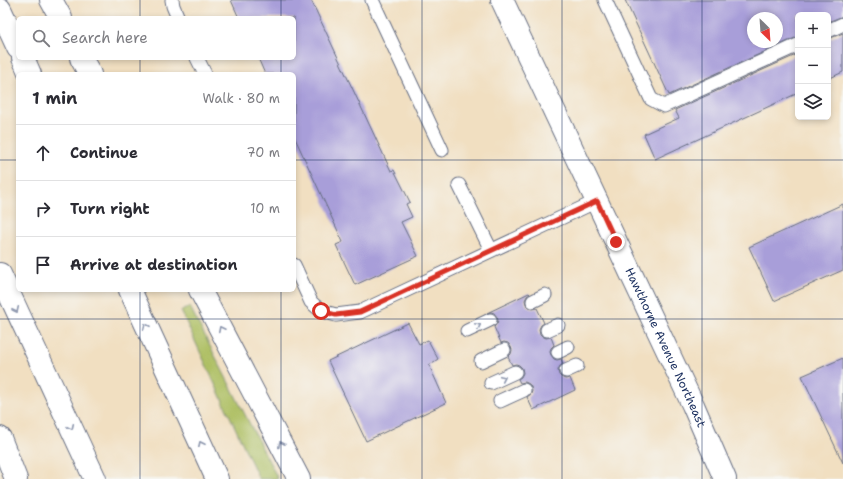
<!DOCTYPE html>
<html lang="en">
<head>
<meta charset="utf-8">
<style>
	:root { --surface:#fff; --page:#f2f2f3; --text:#2b2b33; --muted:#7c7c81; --line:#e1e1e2 }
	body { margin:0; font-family:"Shantell Sans",sans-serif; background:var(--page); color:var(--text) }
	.controls { position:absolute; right:12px; top:12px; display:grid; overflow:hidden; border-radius:6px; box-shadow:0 2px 6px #0003 }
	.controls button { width:36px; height:36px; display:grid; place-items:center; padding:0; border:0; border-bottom:1px solid var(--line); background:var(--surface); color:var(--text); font:20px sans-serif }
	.compass { position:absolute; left:747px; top:12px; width:36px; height:36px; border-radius:50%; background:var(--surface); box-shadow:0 2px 6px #0003; rotate:155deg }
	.stop { position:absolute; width:12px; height:12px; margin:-9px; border:3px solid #d93025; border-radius:50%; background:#fff }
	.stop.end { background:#d93025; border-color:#fff; box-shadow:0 1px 4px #0008 }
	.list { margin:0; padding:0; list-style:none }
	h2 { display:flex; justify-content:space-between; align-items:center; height:52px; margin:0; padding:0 16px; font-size:17px }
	h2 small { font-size:13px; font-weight:400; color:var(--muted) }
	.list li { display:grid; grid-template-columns:26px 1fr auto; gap:12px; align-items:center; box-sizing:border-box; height:56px; padding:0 16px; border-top:1px solid var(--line) }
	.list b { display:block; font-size:15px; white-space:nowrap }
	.list em { font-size:13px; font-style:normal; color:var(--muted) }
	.icon { flex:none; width:22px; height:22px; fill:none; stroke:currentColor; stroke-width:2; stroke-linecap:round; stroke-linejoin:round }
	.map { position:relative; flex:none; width:843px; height:479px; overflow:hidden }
	.search { position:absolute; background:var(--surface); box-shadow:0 2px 6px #0003; left:16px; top:16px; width:280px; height:44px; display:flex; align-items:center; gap:10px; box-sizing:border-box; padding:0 14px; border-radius:6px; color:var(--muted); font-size:15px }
	.panel { position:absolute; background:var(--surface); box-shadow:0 2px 6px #0003; left:16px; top:72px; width:280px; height:220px; border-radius:6px }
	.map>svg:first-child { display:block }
	.green { fill:#aebf63; stroke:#647760 }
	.building { fill:#a89ed9; fill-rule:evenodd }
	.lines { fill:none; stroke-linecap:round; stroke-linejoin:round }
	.lane-casing { stroke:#666d81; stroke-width:15 }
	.secondary-casing { stroke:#666d81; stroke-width:24 }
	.highway-casing { stroke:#666d81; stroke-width:24 }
	.lane { stroke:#fff; stroke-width:13 }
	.secondary { stroke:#fff; stroke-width:22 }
	.highway { stroke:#fff; stroke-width:22 }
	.oneway { stroke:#8d97ae }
	.route { stroke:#d93025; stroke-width:5 }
	.grid { fill:none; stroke:#1b2f5e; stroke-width:1; stroke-opacity:0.55 }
	.labels { text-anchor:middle; stroke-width:4; stroke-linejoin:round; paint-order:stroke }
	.street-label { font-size:12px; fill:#1b2f5e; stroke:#f6f6f2 }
</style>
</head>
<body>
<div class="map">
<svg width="843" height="479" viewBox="0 0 843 479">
	<rect width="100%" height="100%" fill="#f6f6f2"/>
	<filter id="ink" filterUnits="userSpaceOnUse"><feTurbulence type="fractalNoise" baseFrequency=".025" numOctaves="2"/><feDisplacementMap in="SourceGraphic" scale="8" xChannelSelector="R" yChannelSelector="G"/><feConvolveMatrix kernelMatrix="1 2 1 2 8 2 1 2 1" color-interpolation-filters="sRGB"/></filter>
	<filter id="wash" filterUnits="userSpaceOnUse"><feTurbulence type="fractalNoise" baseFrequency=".012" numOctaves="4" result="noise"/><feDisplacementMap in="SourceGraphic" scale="16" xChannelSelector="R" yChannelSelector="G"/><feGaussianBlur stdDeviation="0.9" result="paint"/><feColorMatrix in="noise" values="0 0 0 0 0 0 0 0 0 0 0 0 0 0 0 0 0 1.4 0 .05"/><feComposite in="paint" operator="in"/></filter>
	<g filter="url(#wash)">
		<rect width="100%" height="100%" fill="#f1dfc1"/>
		<!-- green -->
		<path class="green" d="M 190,307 L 278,479 L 259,479 L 181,311 Z"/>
		<g id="blocks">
			<!-- building -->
			<g class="building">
				<path d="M 231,0 L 311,0 L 391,171 L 394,170 L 410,202 L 406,204 L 412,217 L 401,222 L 418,256 L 355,285 L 336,245 L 343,242 L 294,136 L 294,74 L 265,74 L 258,58 L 294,58 L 294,18 L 239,18 Z"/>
				<path d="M 625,0 L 843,0 L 843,16 L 828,22 L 828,15 L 798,15 L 798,37 L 795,38 L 669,95 ZM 753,18 L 777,18 L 777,42 L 753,42 Z"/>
				<path d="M 843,33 L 843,72 L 828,79 L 828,39 Z"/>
				<path d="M 798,54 L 798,93 L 655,159 L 644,134 L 679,118 L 675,110 Z"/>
				<path d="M 843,204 L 843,270 L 774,301 L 749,247 Z"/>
				<path d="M 529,293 L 530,294 L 527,296 L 525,300 L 526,304 L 529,308 L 533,309 L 537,308 L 544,323 L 541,325 L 539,329 L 540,334 L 542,336 L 546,338 L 551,337 L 554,345 L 551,348 L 550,352 L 551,355 L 554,359 L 557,360 L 561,359 L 563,364 L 560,366 L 558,370 L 559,375 L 561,377 L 565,379 L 570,378 L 575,390 L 533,410 L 527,397 L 531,394 L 532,391 L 531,387 L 529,384 L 525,382 L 520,383 L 518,379 L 521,377 L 523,373 L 522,368 L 519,365 L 516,364 L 512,365 L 508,357 L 511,354 L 512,350 L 511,347 L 508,343 L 504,342 L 501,343 L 494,327 L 497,324 L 498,320 L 497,317 L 494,313 L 491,312 L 487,313 Z"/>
				<path d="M 408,323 L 419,344 L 428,340 L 438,359 L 429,365 L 446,403 L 366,441 L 328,361 Z"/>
				<path d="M 843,358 L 843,463 L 802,376 Z"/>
			</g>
		</g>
	</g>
	<g filter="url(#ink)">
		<use href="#blocks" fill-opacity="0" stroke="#666d81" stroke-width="1"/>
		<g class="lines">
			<!-- lane casing -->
			<g class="lane-casing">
				<g id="lane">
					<path d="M 172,0 L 173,6 L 178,18"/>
					<path d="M 372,0 L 442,150"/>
					<path d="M 605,0 L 651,99 L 664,106 L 798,45"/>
					<path d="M 828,31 L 843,24"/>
					<path d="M 197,58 L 205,74"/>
					<path d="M 459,185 L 491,250"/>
					<path d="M 294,265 L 311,302 L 321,311 L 336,315 L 360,312 L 597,201"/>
					<path d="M 533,301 L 545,295"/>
					<path d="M 547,330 L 558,325"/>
					<path d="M 467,331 L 490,320"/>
					<path d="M 558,352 L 568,347"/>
					<path d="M 481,361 L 504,350"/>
					<path d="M 566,371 L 577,366"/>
					<path d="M 491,383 L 515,372"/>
					<path d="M 500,401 L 524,390"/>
				</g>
			</g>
			<!-- secondary casing -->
			<g class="secondary-casing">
				<g id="secondary">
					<path id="s1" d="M 502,0 L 693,405 L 725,479"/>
				</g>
			</g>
			<!-- highway casing -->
			<g class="highway-casing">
				<g id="highway">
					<path d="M 51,0 L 61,18"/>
					<path d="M 0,9 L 18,48"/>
					<path d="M 23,58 L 30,74"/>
					<path d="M 81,58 L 90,74"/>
					<path d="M 0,274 L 95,479"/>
					<path d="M 130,290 L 217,479"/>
					<path d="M 200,290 L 299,479"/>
					<path d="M 0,438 L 16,479"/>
				</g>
			</g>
			<!-- lane -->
			<use href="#lane" class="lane"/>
			<!-- secondary -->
			<use href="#secondary" class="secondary"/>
			<!-- highway -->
			<use href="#highway" class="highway"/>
		</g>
		<!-- one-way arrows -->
		<defs><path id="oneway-chevron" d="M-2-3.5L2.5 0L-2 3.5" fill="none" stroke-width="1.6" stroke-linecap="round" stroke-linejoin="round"/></defs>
		<g class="oneway">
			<use href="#oneway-chevron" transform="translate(16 310) rotate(65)"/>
			<use href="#oneway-chevron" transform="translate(146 326) rotate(-115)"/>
			<use href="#oneway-chevron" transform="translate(478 326) rotate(-26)"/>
			<use href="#oneway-chevron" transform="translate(221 329) rotate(-117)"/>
			<use href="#oneway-chevron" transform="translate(503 378) rotate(-25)"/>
			<use href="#oneway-chevron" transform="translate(71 427) rotate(65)"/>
			<use href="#oneway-chevron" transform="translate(201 444) rotate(-115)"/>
			<use href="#oneway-chevron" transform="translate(281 444) rotate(-117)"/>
		</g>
	</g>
	<g class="lines" filter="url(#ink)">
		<!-- route -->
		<path class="route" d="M 321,311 L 336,315 L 360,312 L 597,201 L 616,242"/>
	</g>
	<!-- grid -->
	<path class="grid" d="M 140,0 L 140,18M 281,0 L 281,18M 422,0 L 422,479M 562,0 L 562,479M 702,0 L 702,479M 140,58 L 140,74M 281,58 L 281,74M 0,160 L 18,160M 294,160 L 843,160M 140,290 L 140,479M 281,290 L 281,479M 0,319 L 843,319"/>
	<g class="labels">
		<!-- street labels -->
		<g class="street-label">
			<text dy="4" stroke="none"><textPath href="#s1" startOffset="384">Hawthorne Avenue Northeast</textPath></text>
		</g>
	</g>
</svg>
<div class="controls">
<button>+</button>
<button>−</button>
<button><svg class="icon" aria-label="layers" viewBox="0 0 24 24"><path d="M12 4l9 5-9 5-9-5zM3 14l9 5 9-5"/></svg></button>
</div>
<svg class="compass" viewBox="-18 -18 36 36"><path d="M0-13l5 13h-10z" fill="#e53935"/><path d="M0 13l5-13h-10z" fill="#7c7c81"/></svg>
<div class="stop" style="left:321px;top:311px"></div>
<div class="stop end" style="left:616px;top:242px"></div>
<div class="search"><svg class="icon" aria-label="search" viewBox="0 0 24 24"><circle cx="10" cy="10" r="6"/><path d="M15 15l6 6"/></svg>Search here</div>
<section class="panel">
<h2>1 min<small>Walk · 80 m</small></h2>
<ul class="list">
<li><svg class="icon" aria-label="ahead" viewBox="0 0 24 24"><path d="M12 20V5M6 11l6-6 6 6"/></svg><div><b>Continue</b></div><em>70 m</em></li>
<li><svg class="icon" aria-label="right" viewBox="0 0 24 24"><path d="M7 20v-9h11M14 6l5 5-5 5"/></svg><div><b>Turn right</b></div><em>10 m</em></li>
<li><svg class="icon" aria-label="arrive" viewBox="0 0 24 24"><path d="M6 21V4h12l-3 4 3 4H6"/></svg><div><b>Arrive at destination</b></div></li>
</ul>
</section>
</div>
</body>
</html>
